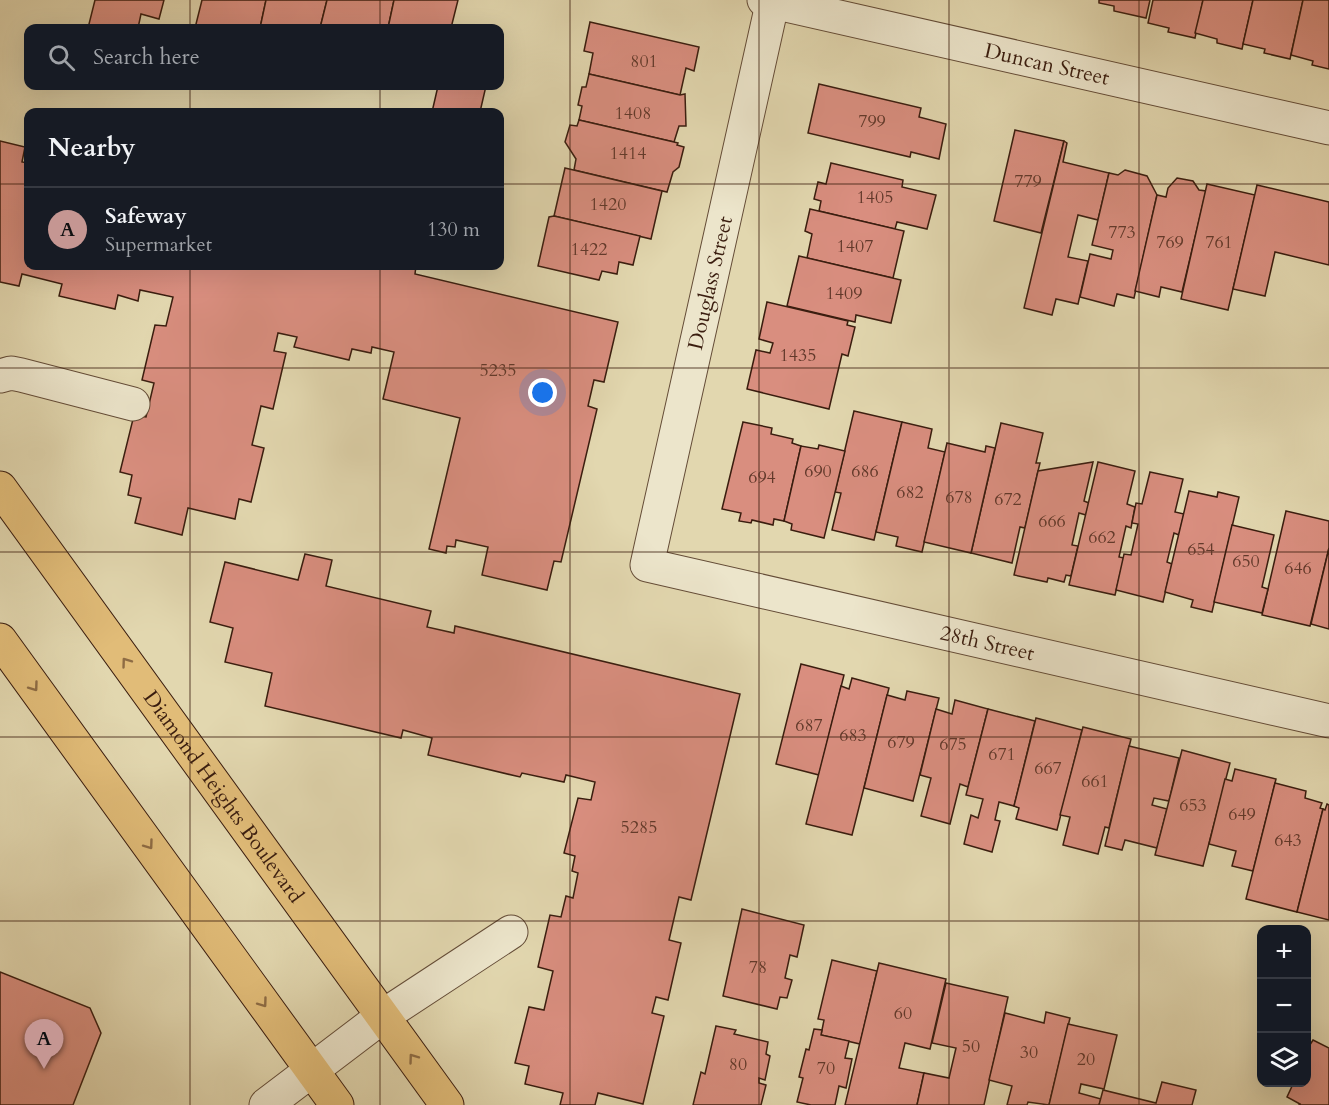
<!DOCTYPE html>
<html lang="en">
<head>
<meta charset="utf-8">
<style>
	:root { --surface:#171b24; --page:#20242c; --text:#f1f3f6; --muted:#9ea1a6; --line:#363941; --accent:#c59692 }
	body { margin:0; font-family:Cardo,serif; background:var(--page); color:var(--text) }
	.controls { position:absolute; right:18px; bottom:18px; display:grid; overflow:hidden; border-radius:12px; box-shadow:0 6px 24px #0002 }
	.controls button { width:54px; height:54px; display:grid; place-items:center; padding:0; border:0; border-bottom:2px solid var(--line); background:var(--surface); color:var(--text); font:30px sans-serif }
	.you { position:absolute; left:543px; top:393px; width:21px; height:21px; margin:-15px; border:4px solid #fff; border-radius:50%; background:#1a73e8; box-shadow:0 0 0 9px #1a73e833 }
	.badge { display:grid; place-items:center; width:39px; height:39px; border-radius:50%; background:var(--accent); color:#111; font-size:20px; font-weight:700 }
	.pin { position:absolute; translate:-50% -50px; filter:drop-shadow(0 2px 3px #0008) }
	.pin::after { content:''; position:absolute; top:32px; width:21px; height:18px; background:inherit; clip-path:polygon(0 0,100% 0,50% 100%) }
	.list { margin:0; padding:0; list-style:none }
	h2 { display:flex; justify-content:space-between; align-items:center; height:78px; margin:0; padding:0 24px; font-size:26px }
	h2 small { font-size:20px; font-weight:400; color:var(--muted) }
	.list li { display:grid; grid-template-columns:39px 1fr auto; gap:18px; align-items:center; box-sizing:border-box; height:84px; padding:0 24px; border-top:2px solid var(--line) }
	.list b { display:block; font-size:22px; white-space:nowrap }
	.list p { margin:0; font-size:20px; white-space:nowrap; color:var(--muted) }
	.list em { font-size:20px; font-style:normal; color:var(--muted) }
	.icon { flex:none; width:33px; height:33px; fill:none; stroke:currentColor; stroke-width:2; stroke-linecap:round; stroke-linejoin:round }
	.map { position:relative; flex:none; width:1329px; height:1105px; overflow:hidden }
	.search { position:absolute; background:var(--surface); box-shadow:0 6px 24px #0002; left:24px; top:24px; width:480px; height:66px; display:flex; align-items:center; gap:15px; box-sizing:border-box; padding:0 21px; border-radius:12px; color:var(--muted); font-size:22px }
	.panel { position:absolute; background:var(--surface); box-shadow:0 6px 24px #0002; left:24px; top:108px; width:480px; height:162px; border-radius:12px }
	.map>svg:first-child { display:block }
	.building { fill:#d98e7f; stroke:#3a1d0f; stroke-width:1.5 }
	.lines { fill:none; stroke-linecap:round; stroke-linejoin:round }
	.minor-casing { stroke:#644c37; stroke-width:35 }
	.major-casing { stroke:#3a1d0f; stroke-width:35 }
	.minor { stroke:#ece5cb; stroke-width:33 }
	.major { stroke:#e1bc78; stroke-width:33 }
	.oneway { stroke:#8e6c44 }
	.grid { fill:none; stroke:#3a1d0f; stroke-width:1.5; stroke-opacity:0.55 }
	.labels { text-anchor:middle; stroke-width:4.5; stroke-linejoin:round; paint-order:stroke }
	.number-label { font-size:18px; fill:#62392b }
	.street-label { font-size:21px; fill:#3a1d0f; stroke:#ece5cb }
</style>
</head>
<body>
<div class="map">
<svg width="1329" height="1105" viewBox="0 0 1329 1105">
	<rect width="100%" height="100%" fill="#e2d7af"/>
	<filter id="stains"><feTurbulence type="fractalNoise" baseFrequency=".00333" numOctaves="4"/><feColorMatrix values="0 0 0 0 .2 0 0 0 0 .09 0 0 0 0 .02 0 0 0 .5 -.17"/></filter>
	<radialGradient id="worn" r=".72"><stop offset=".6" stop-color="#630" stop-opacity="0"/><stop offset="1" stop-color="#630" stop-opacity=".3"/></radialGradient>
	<!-- building -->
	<g class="building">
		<path d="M 95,0 L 164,0 L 159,19 L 141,14 L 138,28 L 88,28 Z"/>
		<path d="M 202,0 L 266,0 L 260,28 L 195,28 Z"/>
		<path d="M 266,0 L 327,0 L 320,28 L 260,28 Z"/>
		<path d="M 327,0 L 394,0 L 388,28 L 320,28 Z"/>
		<path d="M 394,0 L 458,0 L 451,28 L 388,28 Z"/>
		<path d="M 1099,0 L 1150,0 L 1146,18 L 1114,11 L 1114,6 L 1099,3 Z"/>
		<path d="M 1153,0 L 1203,0 L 1195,38 L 1168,32 L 1169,28 L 1148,23 Z"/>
		<path d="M 1203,0 L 1253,0 L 1242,49 L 1217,43 L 1217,39 L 1195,33 Z"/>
		<path d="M 1253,0 L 1303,0 L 1290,59 L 1264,53 L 1265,49 L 1243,44 Z"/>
		<path d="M 1303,0 L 1329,0 L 1329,69 L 1312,65 L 1313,61 L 1291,55 Z"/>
		<path d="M 590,22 L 699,47 L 694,71 L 686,68 L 680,95 L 589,74 L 593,53 L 584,51 Z"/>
		<path d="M 589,74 L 680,95 L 685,94 L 686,126 L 679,126 L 674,142 L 579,120 L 582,106 L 578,105 L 582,87 L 586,87 Z"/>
		<path d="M 819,84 L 921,108 L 919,117 L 946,124 L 939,159 L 911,152 L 910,157 L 808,133 Z"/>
		<path d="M 438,86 L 486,86 L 480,112 L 432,112 Z"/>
		<path d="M 579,120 L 674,142 L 678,143 L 677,145 L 684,147 L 679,167 L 673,172 L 667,192 L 574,170 L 576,159 L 565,142 L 570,125 L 577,126 Z"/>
		<path d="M 1015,130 L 1064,141 L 1041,233 L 994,221 Z"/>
		<path d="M 0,141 L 25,147 L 22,162 L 28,163 L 28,266 L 416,266 L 415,274 L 618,322 L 604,382 L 594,380 L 588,406 L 597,409 L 561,562 L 554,561 L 547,590 L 482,575 L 488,547 L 456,540 L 455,547 L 447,546 L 446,553 L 429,549 L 460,418 L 383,399 L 394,352 L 372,347 L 371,353 L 352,349 L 349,360 L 294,347 L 297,337 L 278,333 L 274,351 L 286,353 L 273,409 L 261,406 L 252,445 L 264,448 L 251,502 L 239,499 L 235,519 L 188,508 L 182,535 L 135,523 L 141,498 L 128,495 L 132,475 L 120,472 L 134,415 L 146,417 L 154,383 L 142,380 L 155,325 L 166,326 L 173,297 L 140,290 L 138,301 L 118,295 L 115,309 L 59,296 L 62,284 L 22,274 L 19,286 L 0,282 Z"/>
		<path d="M 1064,141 L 1067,143 L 1063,162 L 1109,173 L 1098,220 L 1078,215 L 1068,257 L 1088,261 L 1078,304 L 1056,299 L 1052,315 L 1024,308 Z"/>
		<path d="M 831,163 L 903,180 L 902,187 L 936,195 L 927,229 L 897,222 L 895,229 L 819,211 L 821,201 L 814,199 L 818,182 L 826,184 Z"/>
		<path d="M 565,168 L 662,191 L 651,239 L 554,216 Z"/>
		<path d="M 1125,170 L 1147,176 L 1157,195 L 1134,298 L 1117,294 L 1114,306 L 1080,297 L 1090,254 L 1111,259 L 1113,250 L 1092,245 L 1109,173 L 1118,175 Z"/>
		<path d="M 1177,178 L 1193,181 L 1199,190 L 1206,191 L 1182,292 L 1161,287 L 1159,297 L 1135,291 L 1157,195 L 1166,197 L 1168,188 Z"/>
		<path d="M 1207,184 L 1255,195 L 1228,310 L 1181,299 Z"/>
		<path d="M 1257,185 L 1329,202 L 1329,265 L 1275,252 L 1265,296 L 1233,289 Z"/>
		<path d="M 810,209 L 904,231 L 893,278 L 807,258 L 812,234 L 805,231 Z"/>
		<path d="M 554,216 L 640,236 L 633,265 L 619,262 L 617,274 L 602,271 L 599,280 L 538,266 L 549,217 Z"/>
		<path d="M 799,256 L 901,280 L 891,323 L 856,315 L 855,322 L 787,306 Z"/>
		<path d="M 767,302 L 848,321 L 847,325 L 855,327 L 848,356 L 842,354 L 829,409 L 747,389 L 756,350 L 770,353 L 773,343 L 759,339 Z"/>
		<path d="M 854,411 L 902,422 L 874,540 L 832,530 L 841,493 L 835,492 Z"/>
		<path d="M 743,422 L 772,428 L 771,434 L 793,439 L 792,443 L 801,446 L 784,521 L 774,519 L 773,525 L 752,520 L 751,523 L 739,521 L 741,513 L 722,509 Z"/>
		<path d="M 902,422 L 932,429 L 928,448 L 945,452 L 922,552 L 896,546 L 898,537 L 876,532 Z"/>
		<path d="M 1001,423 L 1043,433 L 1036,463 L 1040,463 L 1038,471 L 1025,528 L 1020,527 L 1012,563 L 971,553 Z"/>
		<path d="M 947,443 L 985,452 L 986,446 L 995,448 L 971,553 L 924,542 Z"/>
		<path d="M 819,445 L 845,451 L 824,538 L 791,530 L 792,524 L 784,521 L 801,446 L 818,449 Z"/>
		<path d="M 1093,462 L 1084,501 L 1089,503 L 1086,515 L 1079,513 L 1072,545 L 1078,546 L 1071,576 L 1066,575 L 1064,582 L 1048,578 L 1047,582 L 1014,575 L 1038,471 Z"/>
		<path d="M 1098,462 L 1135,471 L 1127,504 L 1135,507 L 1131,528 L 1126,526 L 1119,557 L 1124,558 L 1115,595 L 1069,585 Z"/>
		<path d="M 1150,472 L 1183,479 L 1175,512 L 1184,514 L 1179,535 L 1174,533 L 1167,562 L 1172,564 L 1163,602 L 1116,590 L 1124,554 L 1131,555 L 1138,524 L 1132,523 L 1136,503 L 1142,504 Z"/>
		<path d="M 1189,491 L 1217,497 L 1218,492 L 1239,497 L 1212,612 L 1191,607 L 1193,600 L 1165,592 Z"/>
		<path d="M 1286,511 L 1329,521 L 1329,548 L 1310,626 L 1262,615 Z"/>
		<path d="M 1232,525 L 1274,535 L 1262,587 L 1268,589 L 1262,613 L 1214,602 Z"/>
		<path d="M 1329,548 L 1329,629 L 1311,624 Z"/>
		<path d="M 305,554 L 332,560 L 326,586 L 431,611 L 427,627 L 454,633 L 455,626 L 740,694 L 691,900 L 679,897 L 669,940 L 681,943 L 668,1000 L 656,997 L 652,1013 L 664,1016 L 643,1104 L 598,1093 L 595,1105 L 560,1105 L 563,1093 L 525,1084 L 529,1066 L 515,1063 L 529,1007 L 544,1010 L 553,971 L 538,967 L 550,915 L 561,917 L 566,896 L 573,898 L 578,873 L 572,871 L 575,856 L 564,853 L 578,798 L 591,800 L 595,782 L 566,775 L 564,782 L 522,773 L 520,777 L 428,755 L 432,738 L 403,730 L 401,738 L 265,706 L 272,673 L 225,662 L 233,628 L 210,622 L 225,562 L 298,580 Z"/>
		<path d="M 801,664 L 844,675 L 819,775 L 776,764 Z"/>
		<path d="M 852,678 L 889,688 L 852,835 L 806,824 L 841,686 L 849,689 Z"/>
		<path d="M 907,691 L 939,698 L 913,801 L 864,788 L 887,695 L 905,700 Z"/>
		<path d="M 955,700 L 988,709 L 968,787 L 960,784 L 950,824 L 921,816 L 931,778 L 920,775 L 936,709 L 952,714 Z"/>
		<path d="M 988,709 L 1035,721 L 1014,806 L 999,802 L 995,820 L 1000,821 L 992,852 L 964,844 L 971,815 L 978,818 L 983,799 L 966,795 Z"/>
		<path d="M 1036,718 L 1082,730 L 1057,830 L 1016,819 L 1019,808 L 1014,806 Z"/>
		<path d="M 1083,727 L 1131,739 L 1109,828 L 1105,827 L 1098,854 L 1063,845 L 1070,817 L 1060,815 Z"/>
		<path d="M 1129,746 L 1179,758 L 1169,801 L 1154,798 L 1152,805 L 1167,809 L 1157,848 L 1125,840 L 1122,850 L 1105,846 Z"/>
		<path d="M 1182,750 L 1230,763 L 1203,866 L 1155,855 Z"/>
		<path d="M 1235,769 L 1276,779 L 1253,871 L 1232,866 L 1236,851 L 1209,844 L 1225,779 L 1232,781 Z"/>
		<path d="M 1275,783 L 1306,791 L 1305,798 L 1322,803 L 1320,808 L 1323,809 L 1297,912 L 1246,899 Z"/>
		<path d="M 1327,804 L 1329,805 L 1329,920 L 1297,912 L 1323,809 L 1325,810 Z"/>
		<path d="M 742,909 L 804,925 L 797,957 L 790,955 L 785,978 L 792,980 L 787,998 L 780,997 L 777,1009 L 723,996 Z"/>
		<path d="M 832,960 L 877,971 L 860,1044 L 821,1035 L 824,1020 L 818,1019 Z"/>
		<path d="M 879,963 L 946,979 L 930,1049 L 905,1043 L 899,1068 L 924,1073 L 917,1105 L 845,1105 Z"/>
		<path d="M 0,972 L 90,1008 L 101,1033 L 73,1105 L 0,1105 Z"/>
		<path d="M 946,983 L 1008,997 L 984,1105 L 917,1105 L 924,1073 L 949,1078 L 956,1048 L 932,1043 Z"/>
		<path d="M 1046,1012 L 1070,1018 L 1049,1105 L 1028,1102 L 1027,1105 L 1007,1105 L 1012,1086 L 989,1080 L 1005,1013 L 1044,1023 Z"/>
		<path d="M 1068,1024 L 1117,1035 L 1104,1089 L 1081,1084 L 1079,1093 L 1101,1099 L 1099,1105 L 1049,1105 Z"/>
		<path d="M 716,1026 L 736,1030 L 734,1034 L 768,1042 L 766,1054 L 770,1056 L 765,1080 L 759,1078 L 759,1083 L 766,1085 L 761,1105 L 693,1105 L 701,1072 L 705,1074 Z"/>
		<path d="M 814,1029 L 822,1030 L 821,1035 L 849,1041 L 845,1058 L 852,1059 L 846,1088 L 839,1086 L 835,1105 L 811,1105 L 797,1102 L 803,1078 L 799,1077 L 806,1049 L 809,1050 Z"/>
		<path d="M 1313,1040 L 1329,1048 L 1329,1105 L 1299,1105 L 1300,1104 L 1287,1097 L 1294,1082 L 1306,1082 L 1306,1051 Z"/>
		<path d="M 1162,1082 L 1196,1090 L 1192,1105 L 1099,1105 L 1103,1090 L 1156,1103 Z"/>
	</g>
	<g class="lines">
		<!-- minor casing -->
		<g class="minor-casing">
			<g id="minor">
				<path id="s1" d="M 764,0 L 1329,128"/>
				<path id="s2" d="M 773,0 L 647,565 L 1329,721"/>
				<path d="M 0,376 L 11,373 L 21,375 L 133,404"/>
				<path d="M 266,1105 L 383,1016 L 511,932"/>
			</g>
		</g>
		<!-- major casing -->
		<g class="major-casing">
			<g id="major">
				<path id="s3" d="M 0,488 L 447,1105"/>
				<path d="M 0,640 L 337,1105"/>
			</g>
		</g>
		<!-- minor -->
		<use href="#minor" class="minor"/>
		<!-- major -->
		<use href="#major" class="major"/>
	</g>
	<!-- one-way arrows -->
	<defs><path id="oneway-chevron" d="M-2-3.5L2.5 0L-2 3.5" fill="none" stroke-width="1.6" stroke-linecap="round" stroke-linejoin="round" transform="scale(1.5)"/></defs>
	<g class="oneway">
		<use href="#oneway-chevron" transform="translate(126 662) rotate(-126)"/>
		<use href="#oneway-chevron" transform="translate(34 687) rotate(54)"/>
		<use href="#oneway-chevron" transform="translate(149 845) rotate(54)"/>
		<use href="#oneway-chevron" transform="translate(263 1003) rotate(54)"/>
		<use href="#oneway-chevron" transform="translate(413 1058) rotate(-126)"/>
	</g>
	<!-- grid -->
	<path class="grid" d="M 190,0 L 190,28M 380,0 L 380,28M 570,0 L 570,1105M 759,0 L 759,1105M 949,0 L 949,1105M 1139,0 L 1139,1105M 190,86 L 190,112M 380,86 L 380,112M 0,184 L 28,184M 500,184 L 1329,184M 190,266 L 190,1105M 380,266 L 380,1105M 0,368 L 1329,368M 0,552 L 1329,552M 0,737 L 1329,737M 0,921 L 1329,921"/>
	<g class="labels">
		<!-- number labels -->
		<g class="number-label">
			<text x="644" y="67">801</text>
			<text x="633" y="119">1408</text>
			<text x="872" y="127">799</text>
			<text x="628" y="159">1414</text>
			<text x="1028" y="187">779</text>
			<text x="875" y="203">1405</text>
			<text x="608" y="210">1420</text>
			<text x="1122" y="238">773</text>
			<text x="1170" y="248">769</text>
			<text x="1219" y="248">761</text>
			<text x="855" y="252">1407</text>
			<text x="589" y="255">1422</text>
			<text x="844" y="299">1409</text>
			<text x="798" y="361">1435</text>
			<text x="498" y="376">5235</text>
			<text x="818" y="477">690</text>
			<text x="865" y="477">686</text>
			<text x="762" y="483">694</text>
			<text x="910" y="498">682</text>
			<text x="959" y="503">678</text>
			<text x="1008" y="505">672</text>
			<text x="1052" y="527">666</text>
			<text x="1102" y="543">662</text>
			<text x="1201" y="555">654</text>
			<text x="1246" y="567">650</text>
			<text x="1298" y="574">646</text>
			<text x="809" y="731">687</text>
			<text x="853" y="741">683</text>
			<text x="901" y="748">679</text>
			<text x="953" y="750">675</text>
			<text x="1002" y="760">671</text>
			<text x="1048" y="774">667</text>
			<text x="1095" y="787">661</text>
			<text x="1193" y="811">653</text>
			<text x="1242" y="820">649</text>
			<text x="639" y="833">5285</text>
			<text x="1288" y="846">643</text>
			<text x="758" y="973">78</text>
			<text x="903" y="1019">60</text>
			<text x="971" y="1052">50</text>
			<text x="1029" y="1058">30</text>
			<text x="1086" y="1065">20</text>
			<text x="738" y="1070">80</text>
			<text x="826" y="1074">70</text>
		</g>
		<!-- street labels -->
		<g class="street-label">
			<text dy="7" stroke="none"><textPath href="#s1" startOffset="290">Duncan Street</textPath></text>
			<text transform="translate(710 283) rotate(-77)" y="7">Douglass Street</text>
			<text dy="7" stroke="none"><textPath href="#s2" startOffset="928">28th Street</textPath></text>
			<text dy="7" stroke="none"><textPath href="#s3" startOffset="381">Diamond Heights Boulevard</textPath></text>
		</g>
	</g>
	<rect width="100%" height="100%" filter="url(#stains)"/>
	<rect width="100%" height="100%" fill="url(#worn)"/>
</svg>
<div class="controls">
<button>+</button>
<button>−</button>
<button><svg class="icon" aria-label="layers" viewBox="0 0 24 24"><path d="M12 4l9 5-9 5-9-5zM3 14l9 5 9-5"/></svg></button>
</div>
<div class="you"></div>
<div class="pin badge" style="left:44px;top:1069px">A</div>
<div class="search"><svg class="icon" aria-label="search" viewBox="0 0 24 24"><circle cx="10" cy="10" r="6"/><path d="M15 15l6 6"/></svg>Search here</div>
<section class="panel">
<h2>Nearby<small></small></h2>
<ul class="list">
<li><span class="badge">A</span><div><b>Safeway</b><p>Supermarket</p></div><em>130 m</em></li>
</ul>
</section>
</div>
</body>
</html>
